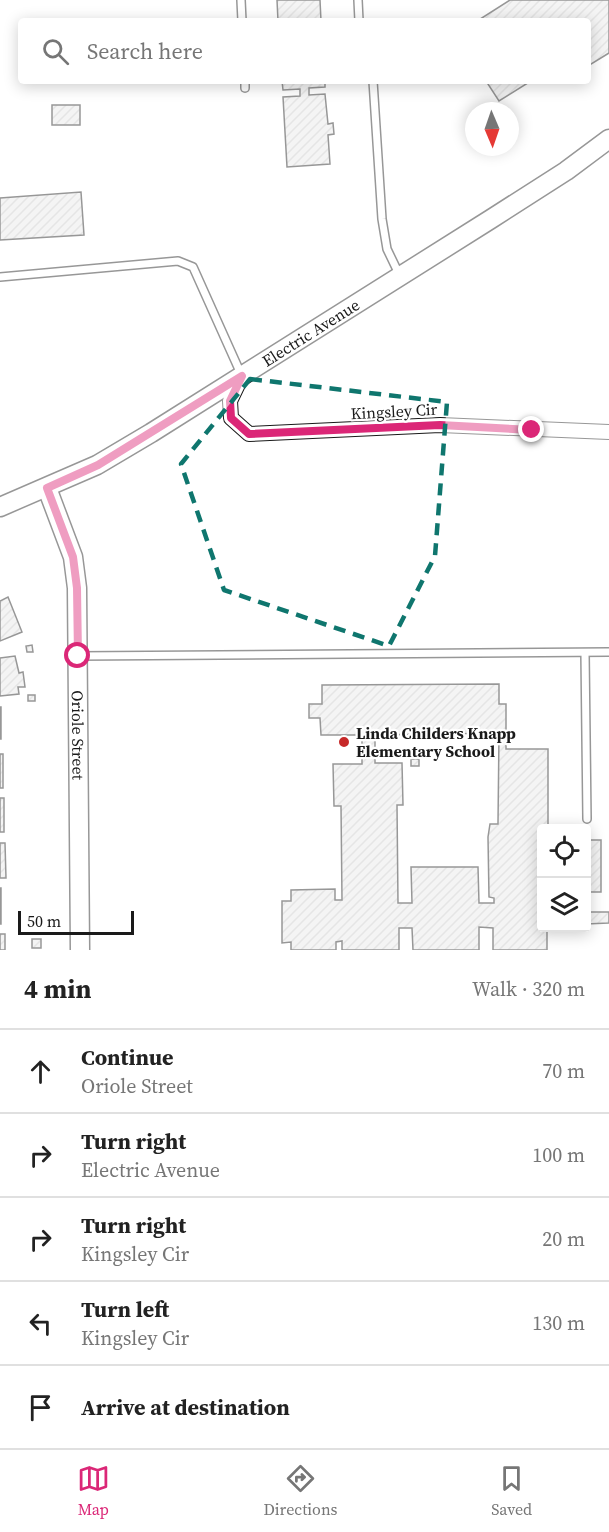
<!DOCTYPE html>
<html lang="en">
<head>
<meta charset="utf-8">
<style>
	:root { --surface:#fff; --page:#f2f2f2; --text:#222; --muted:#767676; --line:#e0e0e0; --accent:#db2777 }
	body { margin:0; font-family:"Source Serif 4",serif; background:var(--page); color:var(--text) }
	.controls { position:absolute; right:18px; bottom:18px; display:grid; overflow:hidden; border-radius:6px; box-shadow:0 3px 15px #0003 }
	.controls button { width:54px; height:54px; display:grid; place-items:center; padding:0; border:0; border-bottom:2px solid var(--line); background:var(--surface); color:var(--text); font:30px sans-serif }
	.compass { position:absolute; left:465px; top:102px; width:54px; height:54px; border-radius:50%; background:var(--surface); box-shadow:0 3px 15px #0003; rotate:178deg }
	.scale { position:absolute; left:18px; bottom:15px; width:116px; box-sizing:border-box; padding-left:6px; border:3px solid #1a1a1a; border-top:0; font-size:16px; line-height:21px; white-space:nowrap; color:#1a1a1a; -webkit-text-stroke:4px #fff; paint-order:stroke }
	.stop { position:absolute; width:18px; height:18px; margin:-14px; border:4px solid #db2777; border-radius:50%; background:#fff }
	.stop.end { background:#db2777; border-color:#fff; box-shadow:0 2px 6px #0008 }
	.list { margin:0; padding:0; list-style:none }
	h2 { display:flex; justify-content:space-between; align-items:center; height:78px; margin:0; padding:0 24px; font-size:26px }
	h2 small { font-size:20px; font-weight:400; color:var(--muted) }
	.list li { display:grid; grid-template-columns:39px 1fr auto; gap:18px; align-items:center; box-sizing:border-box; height:84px; padding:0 24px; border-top:2px solid var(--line) }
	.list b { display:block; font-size:22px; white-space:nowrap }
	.list p { margin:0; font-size:20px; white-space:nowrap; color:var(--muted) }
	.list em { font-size:20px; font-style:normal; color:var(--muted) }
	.icon { flex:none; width:33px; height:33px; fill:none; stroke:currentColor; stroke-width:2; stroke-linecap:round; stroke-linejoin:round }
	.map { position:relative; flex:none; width:609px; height:950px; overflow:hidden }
	.search { position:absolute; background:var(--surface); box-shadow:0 3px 15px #0003; left:18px; right:18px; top:18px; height:66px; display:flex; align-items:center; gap:15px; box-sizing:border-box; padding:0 21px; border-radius:6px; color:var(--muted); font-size:22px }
	.sheet { height:498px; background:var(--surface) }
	nav { display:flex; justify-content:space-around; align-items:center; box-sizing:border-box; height:84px; border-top:2px solid var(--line); background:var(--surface); font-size:16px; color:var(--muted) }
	nav a { display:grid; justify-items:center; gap:3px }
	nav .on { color:var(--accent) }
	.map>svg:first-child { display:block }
	.building { fill:url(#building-hatch); stroke:#1a1a1a; stroke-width:1.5; fill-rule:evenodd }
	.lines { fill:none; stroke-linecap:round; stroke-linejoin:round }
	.service-casing { stroke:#1a1a1a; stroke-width:10 }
	.minor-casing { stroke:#1a1a1a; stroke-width:16 }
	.tertiary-casing { stroke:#1a1a1a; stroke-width:21 }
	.service { stroke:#fff; stroke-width:7 }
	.minor { stroke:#fff; stroke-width:14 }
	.tertiary { stroke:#fff; stroke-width:18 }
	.route { stroke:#db2777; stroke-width:8 }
	.marked { fill:none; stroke:#0f766e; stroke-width:4.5; stroke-dasharray:12 8; stroke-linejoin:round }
	.poi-dot { fill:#c62828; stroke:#fff; stroke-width:2 }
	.labels { text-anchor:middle; stroke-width:4.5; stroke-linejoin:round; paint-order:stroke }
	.street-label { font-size:16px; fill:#1a1a1a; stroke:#fff }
	.poi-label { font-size:16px; font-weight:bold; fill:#1a1a1a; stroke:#fff; text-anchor:start }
</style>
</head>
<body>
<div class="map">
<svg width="609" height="950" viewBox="0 0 609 950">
	<defs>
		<pattern id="building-hatch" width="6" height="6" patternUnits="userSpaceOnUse" patternTransform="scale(1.5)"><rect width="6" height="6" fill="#e6e6e6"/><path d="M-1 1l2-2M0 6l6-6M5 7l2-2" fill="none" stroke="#c5c5c5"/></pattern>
	</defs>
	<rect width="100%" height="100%" fill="#fff"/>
	<!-- building -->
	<g class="building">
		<path d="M 277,0 L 320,0 L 321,21 L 278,21 Z"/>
		<path d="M 510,0 L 609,0 L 609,53 L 588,66 L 588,21 L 477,21 Z"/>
		<path d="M 282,81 L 325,81 L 325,87 L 309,88 L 309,95 L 325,94 L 328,124 L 333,123 L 334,134 L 328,135 L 330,164 L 287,167 L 283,97 L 300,96 L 300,89 L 283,90 Z"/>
		<path d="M 486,81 L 531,81 L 499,101 Z"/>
		<rect x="52" y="105" width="28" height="20"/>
		<path d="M 81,192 L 84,235 L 0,240 L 0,198 Z"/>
		<path d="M 8,597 L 22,632 L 0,641 L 0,601 Z"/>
		<path d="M 32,645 L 33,652 L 27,652 L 26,646 Z"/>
		<path d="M 15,656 L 19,673 L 23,672 L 25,687 L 18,687 L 19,694 L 0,696 L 0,658 Z"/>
		<path d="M 499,684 L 499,704 L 506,704 L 506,749 L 548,749 L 548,828 L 542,828 L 542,928 L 550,928 L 547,928 L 547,950 L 493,950 L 493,928 L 479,927 L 479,950 L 413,950 L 412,928 L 399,928 L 399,950 L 342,950 L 342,941 L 336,942 L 336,950 L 291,950 L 291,942 L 282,943 L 282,901 L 291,901 L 291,890 L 335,889 L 335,900 L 342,900 L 341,806 L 334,806 L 333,764 L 362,764 L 362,735 L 321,735 L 320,718 L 309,718 L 309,704 L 322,704 L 322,685 ZM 499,733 L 498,824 L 490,824 L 488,837 L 489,897 L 494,898 L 494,903 L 479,903 L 478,867 L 411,867 L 412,903 L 398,903 L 397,805 L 403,805 L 402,763 L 375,763 L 375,735 Z"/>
		<rect x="28" y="695" width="7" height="6"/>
		<rect x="0" y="707" width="1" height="32"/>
		<rect x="0" y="754" width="3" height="34"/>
		<rect x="411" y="759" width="8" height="7"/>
		<rect x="0" y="798" width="4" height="34"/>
		<rect x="586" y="840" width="15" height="52"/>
		<path d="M 0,843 L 5,843 L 6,878 L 0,878 Z"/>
		<rect x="0" y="888" width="1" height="36"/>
		<path d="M 586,912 L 609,912 L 609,923 L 586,924 Z"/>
		<rect x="0" y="934" width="5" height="16"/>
		<rect x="32" y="939" width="9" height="9"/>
	</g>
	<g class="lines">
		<!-- service casing -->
		<g class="service-casing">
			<g id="service">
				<path d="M 241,0 L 242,21"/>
				<path d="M 358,0 L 359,21"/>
				<path d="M 245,81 L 245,88"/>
				<path d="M 373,81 L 382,219 L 387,249 L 399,274"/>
				<path d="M 0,277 L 178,261 L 193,267 L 241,374"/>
				<path d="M 585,653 L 587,819"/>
				<path d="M 78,656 L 609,652"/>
			</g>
		</g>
		<!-- minor casing -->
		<g class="minor-casing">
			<path id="minor" d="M 242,376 L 230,401 L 231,418 L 249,434 L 440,425 L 609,432"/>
		</g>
		<!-- tertiary casing -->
		<g class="tertiary-casing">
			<g id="tertiary">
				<path id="s1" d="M 47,488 L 73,557 L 77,588 L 80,950"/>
				<path id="s2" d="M 0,507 L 97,465 L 151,433 L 491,219 L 566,171 L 609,139"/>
			</g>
		</g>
		<!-- service -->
		<use href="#service" class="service"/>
		<!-- minor -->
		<use href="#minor" class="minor"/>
		<!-- tertiary -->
		<use href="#tertiary" class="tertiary"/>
	</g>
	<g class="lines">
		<!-- route -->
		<path class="route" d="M 78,656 L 77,588 L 73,557 L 47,488 L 98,465 L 242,376 L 230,401 L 231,418 L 249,434 L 440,425 L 532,430"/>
	</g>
	<!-- marked area -->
	<path d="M0 0H609V950H0ZM 250,379 L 447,402 L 435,556 L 389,646 L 224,590 L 181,464 Z" fill="#fff" fill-opacity=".55" fill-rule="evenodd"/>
	<path class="marked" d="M 250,379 L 447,402 L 435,556 L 389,646 L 224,590 L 181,464 Z"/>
	<!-- markers -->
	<circle class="poi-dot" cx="344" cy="742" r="6"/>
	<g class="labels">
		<!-- street labels -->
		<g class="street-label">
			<text dy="6" stroke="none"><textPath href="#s2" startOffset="357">Electric Avenue</textPath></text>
			<text transform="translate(394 411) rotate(-3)" y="6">Kingsley Cir</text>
			<text dy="6" stroke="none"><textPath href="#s1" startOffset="252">Oriole Street</textPath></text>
		</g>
		<!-- poi labels -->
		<g class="poi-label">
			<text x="356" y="739">Linda Childers Knapp<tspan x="356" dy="18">Elementary School</tspan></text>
		</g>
	</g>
</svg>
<div class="controls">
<button><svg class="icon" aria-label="locate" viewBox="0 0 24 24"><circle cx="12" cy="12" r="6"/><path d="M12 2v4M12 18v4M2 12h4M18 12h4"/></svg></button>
<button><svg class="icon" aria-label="layers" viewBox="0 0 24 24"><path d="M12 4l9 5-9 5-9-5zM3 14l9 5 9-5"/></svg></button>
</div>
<svg class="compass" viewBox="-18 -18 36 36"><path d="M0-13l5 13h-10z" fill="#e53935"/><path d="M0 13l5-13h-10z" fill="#767676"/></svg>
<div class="scale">50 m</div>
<div class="stop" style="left:78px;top:656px"></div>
<div class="stop end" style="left:532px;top:430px"></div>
<div class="search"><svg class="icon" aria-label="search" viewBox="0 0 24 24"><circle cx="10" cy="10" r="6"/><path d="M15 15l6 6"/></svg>Search here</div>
</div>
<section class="sheet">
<h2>4 min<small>Walk · 320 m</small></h2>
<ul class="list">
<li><svg class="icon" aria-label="ahead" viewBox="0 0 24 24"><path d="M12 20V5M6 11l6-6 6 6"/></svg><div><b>Continue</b><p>Oriole Street</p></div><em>70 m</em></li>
<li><svg class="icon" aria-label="right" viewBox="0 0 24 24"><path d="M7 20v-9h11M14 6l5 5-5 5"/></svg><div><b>Turn right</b><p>Electric Avenue</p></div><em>100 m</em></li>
<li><svg class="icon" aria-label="right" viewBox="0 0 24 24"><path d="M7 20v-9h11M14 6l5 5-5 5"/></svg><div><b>Turn right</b><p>Kingsley Cir</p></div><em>20 m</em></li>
<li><svg class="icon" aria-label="left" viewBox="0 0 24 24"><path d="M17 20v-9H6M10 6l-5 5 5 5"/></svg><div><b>Turn left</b><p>Kingsley Cir</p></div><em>130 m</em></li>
<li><svg class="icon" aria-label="arrive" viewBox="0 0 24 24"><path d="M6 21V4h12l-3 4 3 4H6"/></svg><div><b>Arrive at destination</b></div></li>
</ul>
</section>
<nav>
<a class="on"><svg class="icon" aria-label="map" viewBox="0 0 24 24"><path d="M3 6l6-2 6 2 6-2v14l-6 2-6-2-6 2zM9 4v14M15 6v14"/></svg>Map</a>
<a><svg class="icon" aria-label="directions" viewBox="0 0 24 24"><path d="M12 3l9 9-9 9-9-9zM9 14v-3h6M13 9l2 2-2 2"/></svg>Directions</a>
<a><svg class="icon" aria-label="saved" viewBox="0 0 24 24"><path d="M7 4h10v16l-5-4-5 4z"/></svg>Saved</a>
</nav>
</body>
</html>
